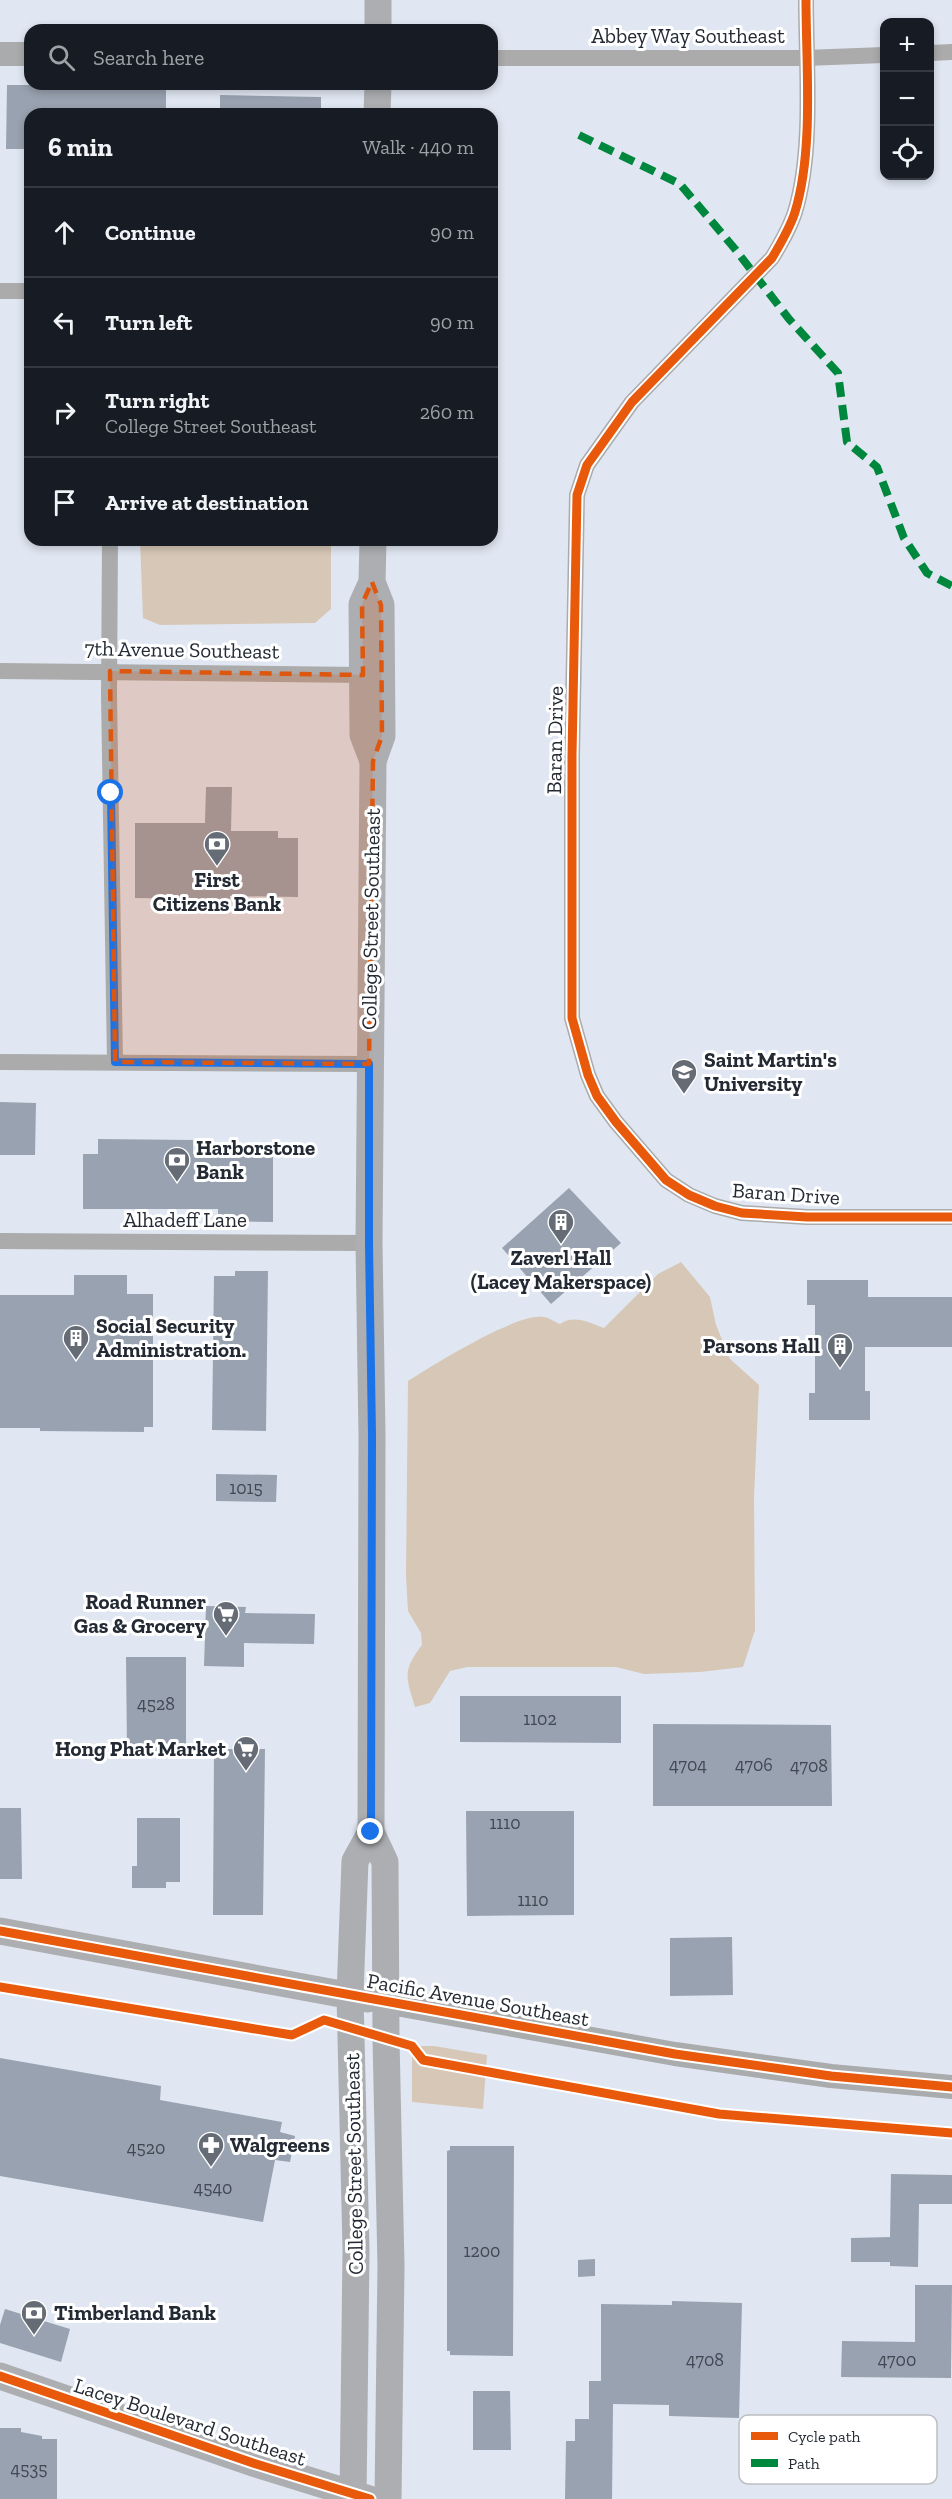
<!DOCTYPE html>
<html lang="en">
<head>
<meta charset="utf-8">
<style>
	:root { --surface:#171b24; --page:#242831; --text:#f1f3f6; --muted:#9ea1a6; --line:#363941 }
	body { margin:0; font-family:"Zilla Slab",serif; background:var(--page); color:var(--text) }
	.controls { position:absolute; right:18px; top:18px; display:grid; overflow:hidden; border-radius:12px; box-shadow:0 3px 9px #0003 }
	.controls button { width:54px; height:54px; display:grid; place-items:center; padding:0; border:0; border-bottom:2px solid var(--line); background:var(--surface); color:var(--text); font:30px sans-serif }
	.stop { position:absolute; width:18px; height:18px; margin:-14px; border:4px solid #1a73e8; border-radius:50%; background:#fff }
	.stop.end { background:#1a73e8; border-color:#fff; box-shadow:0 2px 6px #0008 }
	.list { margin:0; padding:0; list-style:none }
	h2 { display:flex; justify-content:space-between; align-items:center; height:78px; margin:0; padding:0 24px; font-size:26px }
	h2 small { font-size:20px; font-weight:400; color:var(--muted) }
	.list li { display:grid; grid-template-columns:39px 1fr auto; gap:18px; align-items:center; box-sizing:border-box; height:90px; padding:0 24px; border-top:2px solid var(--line) }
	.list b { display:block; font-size:22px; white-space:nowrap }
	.list p { margin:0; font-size:20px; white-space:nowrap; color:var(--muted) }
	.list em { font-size:20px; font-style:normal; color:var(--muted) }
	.icon { flex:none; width:33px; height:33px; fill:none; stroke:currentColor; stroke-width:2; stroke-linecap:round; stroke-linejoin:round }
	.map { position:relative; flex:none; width:952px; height:2499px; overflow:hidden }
	.search { position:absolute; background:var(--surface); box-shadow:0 3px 9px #0003; left:24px; top:24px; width:474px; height:66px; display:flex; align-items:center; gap:15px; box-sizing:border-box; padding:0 21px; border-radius:18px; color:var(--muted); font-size:22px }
	.panel { position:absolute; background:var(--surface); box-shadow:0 3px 9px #0003; left:24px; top:108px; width:474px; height:438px; border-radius:18px }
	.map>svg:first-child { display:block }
	.green { fill:#d7c7b6 }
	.building { fill:#99a2b0 }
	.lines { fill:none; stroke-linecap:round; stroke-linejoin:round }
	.street { stroke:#ababab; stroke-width:16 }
	.secondary { stroke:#aaabac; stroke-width:24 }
	.primary { stroke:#adaeb1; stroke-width:27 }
	.quiet { stroke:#00873e; stroke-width:8; stroke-dasharray:15 8; stroke-linecap:butt }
	.cycleway-casing { stroke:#fff; stroke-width:13 }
	.cycleway { stroke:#e8590c; stroke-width:9 }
	.route { stroke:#1a73e8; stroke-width:8 }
	.marked { fill:#de570e; fill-opacity:0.2; stroke:#de570e; stroke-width:4.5; stroke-dasharray:12 8; stroke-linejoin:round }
	.labels { text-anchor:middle; stroke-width:6; stroke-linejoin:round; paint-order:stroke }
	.number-label { font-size:18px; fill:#414853 }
	.street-label { font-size:21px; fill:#242a34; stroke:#fff }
	.poi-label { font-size:21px; font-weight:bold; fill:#242a34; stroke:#fff; text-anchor:start }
	.key { fill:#fff; stroke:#bdbfc2; stroke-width:1.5 }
	.key-label { font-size:16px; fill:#242a34 }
</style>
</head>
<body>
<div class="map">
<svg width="952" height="2499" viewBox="0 0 952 2499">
	<rect width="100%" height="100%" fill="#e0e7f2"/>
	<!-- green -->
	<g class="green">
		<path d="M 140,540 L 331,540 L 331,609 L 315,623 L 160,625 L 143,618 Z"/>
		<path d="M 681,1262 L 710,1297 L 716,1325 L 730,1359 L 759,1385 L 754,1497 L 755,1630 L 743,1667 L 700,1672 L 644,1674 L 616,1667 L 467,1667 L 450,1671 L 430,1703 L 415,1707 C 406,1677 402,1671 422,1645 L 421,1633 L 408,1611 L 406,1576 L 408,1381 C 433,1365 516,1313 543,1317 C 548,1317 555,1322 560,1324 C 574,1314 590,1323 604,1328 L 658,1274 Z"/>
		<path d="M 412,2046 L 434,2046 L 487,2055 L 483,2109 L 412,2102 Z"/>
	</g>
	<!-- building -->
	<g class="building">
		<path d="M 7,85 L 166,85 L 166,114 L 30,114 L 30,149 L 6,149 Z"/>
		<path d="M 220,95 L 321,97 L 321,114 L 220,114 Z"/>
		<path d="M 206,787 L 232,787 L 231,831 L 278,831 L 278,838 L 298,838 L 298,897 L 230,896 L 229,910 L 206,910 L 206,899 L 135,898 L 135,823 L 205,823 Z"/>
		<path d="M 0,1102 L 36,1103 L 35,1155 L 0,1155 Z"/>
		<path d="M 98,1139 L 193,1140 L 193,1154 L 273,1154 L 273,1222 L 218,1221 L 218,1209 L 83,1209 L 83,1154 L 98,1154 Z"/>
		<path d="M 569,1188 L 621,1243 L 551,1304 L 502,1248 Z"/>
		<path d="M 235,1271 L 268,1271 L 266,1431 L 212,1430 L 214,1276 L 235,1276 Z"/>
		<path d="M 74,1275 L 127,1275 L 127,1294 L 153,1294 L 153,1427 L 144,1427 L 144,1432 L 40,1431 L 40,1428 L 0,1428 L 0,1295 L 74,1295 Z"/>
		<path d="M 807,1280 L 868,1280 L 868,1297 L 952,1297 L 952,1347 L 865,1347 L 865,1391 L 870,1391 L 870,1420 L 809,1420 L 809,1393 L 815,1393 L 815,1305 L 807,1305 Z"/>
		<path d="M 216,1474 L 277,1475 L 276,1502 L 216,1501 Z"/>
		<path d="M 206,1606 L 246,1607 L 245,1613 L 315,1614 L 314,1644 L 244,1643 L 244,1667 L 204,1666 Z"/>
		<path d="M 126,1657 L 186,1657 L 186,1751 L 127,1751 Z"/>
		<path d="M 460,1696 L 621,1696 L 621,1743 L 460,1742 Z"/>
		<path d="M 653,1724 L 831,1725 L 832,1806 L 653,1806 Z"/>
		<path d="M 214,1749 L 265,1749 L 263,1915 L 213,1915 Z"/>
		<path d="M 0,1808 L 21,1808 L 22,1879 L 0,1879 Z"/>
		<path d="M 466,1811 L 574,1811 L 574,1915 L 467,1916 Z"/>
		<path d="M 137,1818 L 180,1818 L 180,1882 L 166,1882 L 166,1888 L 132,1888 L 132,1866 L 137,1866 Z"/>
		<path d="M 732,1937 L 733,1995 L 670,1996 L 670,1938 Z"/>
		<path d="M 0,2058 L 161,2086 L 160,2100 L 282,2122 L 280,2132 L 295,2136 L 290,2162 L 275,2160 L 263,2222 L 0,2176 Z"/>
		<path d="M 450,2146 L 514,2146 L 513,2356 L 450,2355 L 450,2351 L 447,2351 L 447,2151 L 450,2150 Z"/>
		<path d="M 891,2174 L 952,2175 L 952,2204 L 919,2204 L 918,2267 L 890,2266 L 890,2262 L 851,2262 L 851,2238 L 890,2237 Z"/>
		<path d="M 595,2259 L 595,2276 L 578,2277 L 578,2260 Z"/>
		<path d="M 915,2285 L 952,2285 L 951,2378 L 841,2377 L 842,2341 L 915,2342 Z"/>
		<path d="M 672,2301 L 742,2303 L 739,2418 L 669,2416 L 669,2405 L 613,2404 L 612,2499 L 565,2499 L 566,2441 L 575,2441 L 575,2419 L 589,2419 L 589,2381 L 601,2381 L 601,2304 L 672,2305 Z"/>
		<path d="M 5,2309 L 70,2329 L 61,2362 L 0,2343 L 0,2325 Z"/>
		<path d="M 473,2391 L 510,2391 L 511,2450 L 473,2450 Z"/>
		<path d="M 0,2428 L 21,2428 L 21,2432 L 42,2436 L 42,2439 L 57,2439 L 57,2499 L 0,2499 Z"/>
	</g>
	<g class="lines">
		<!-- street -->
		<g class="street">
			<path d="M 806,0 C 806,65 814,150 795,212 C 790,228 781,243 772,258 L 632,402 L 587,465 L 577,495 L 572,756 L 572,1018 L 588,1075 L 597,1096 L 616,1122 L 666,1180 L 689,1195 L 715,1206 L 742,1213 L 807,1217 L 952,1217"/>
			<path d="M 930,53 L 952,52"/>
			<path d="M 492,58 L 805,58 L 884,55"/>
			<path d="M 0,291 L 30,291"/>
			<path d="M 110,540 L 109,695 L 115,1062"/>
			<path d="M 0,671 L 363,675"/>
			<path d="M 0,1062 L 369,1064"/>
			<path d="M 0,1241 L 369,1243"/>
		</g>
		<!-- secondary -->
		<g class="secondary">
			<path d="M 0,54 L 30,54"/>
			<path d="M 385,2002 L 675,2054 L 831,2076 L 952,2087"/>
		</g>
		<!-- primary -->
		<g class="primary">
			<path d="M 378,30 L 378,0"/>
			<path d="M 377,114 L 378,84"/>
			<path d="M 373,540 L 372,582 L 381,605 L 382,736 L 373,761 L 369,1243 L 372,1436 L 371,1832 L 385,1862 L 386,2039 L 391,2266 L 388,2499"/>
			<path d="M 372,582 L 362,604 L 363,735 L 373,761"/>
			<path d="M 0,1931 L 368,1999"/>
			<path d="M 0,2376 L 253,2463 L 369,2499"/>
			<path d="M 353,2499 L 356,2250 L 350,1995 L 355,1861 L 371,1832"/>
		</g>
		<!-- quiet -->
		<path class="quiet" d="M 579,135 L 680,184 L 735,249 L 789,319 L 838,373 L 847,442 L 877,467 L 904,538 L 927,573 L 952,586"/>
		<!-- cycleway casing -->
		<g class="cycleway-casing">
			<g id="cycleway">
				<path d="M 806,0 C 806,65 814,150 795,212 C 790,228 781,243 772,258 L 632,402 L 587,465 L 577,495 L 572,756 L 572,1018 L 588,1075 L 597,1096 L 616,1122 L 666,1180 L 689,1195 L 715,1206 L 742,1213 L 807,1217 L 952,1217"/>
				<path d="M 0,1931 L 675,2054 L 831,2076 L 952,2087"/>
				<path d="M 0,1987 L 292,2035 L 324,2020 L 412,2046 L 423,2060 L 719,2114 L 952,2133"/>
				<path d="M 0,2376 L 253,2463 L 370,2499"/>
			</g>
		</g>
		<!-- cycleway -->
		<use href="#cycleway" class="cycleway"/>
	</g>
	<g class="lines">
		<!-- route -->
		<path class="route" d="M 111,793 L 115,1062 L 369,1064 L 369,1243 L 372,1436 L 371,1832"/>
	</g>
	<!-- marked area -->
	<path class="marked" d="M 372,582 L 381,605 L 382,736 L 373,761 L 369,1064 L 115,1062 L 110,671 L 363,675 L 362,604 Z"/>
	<!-- icons -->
	<defs>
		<g id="bank-pin" transform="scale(1.35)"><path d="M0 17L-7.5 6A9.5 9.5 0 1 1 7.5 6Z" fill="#666c76" stroke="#fff"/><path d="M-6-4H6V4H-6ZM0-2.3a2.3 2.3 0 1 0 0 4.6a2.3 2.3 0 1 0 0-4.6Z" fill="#fff"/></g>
		<g id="university-pin" transform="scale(1.35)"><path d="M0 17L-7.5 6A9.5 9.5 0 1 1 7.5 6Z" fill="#666c76" stroke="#fff"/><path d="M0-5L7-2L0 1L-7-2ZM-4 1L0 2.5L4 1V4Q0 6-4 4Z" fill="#fff"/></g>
		<g id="building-pin" transform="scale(1.35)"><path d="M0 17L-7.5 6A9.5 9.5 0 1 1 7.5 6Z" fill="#666c76" stroke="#fff"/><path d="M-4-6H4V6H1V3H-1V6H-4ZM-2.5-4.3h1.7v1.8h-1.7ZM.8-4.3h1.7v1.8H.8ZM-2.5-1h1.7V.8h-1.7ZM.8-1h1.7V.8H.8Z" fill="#fff"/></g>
		<g id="supermarket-pin" transform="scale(1.35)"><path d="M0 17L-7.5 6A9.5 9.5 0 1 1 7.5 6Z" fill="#666c76" stroke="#fff"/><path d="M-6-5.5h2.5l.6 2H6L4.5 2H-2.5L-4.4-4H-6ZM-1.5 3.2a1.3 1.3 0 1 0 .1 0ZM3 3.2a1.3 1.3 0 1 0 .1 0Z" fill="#fff"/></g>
		<g id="pharmacy-pin" transform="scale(1.35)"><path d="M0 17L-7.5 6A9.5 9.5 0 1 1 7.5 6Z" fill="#666c76" stroke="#fff"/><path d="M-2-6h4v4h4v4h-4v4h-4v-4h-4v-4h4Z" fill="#fff"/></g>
	</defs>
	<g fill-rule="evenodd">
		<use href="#bank-pin" x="217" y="844"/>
		<use href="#university-pin" x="684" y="1072"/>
		<use href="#bank-pin" x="177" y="1160"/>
		<use href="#building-pin" x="561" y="1222"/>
		<use href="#building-pin" x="76" y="1338"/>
		<use href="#building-pin" x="840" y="1346"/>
		<use href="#supermarket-pin" x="226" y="1614"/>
		<use href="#supermarket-pin" x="246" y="1749"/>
		<use href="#pharmacy-pin" x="211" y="2145"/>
		<use href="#bank-pin" x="34" y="2313"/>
	</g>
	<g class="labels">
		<!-- number labels -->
		<g class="number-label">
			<text x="246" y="1494">1015</text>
			<text x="156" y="1710">4528</text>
			<text x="540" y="1725">1102</text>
			<text x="688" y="1771">4704</text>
			<text x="754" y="1771">4706</text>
			<text x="809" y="1772">4708</text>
			<text x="505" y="1829">1110</text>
			<text x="533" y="1906">1110</text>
			<text x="146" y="2154">4520</text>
			<text x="213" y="2194">4540</text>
			<text x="482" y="2257">1200</text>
			<text x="705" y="2366">4708</text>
			<text x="897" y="2366">4700</text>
			<text x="29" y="2475">4535</text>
		</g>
		<!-- street labels -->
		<g class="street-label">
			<text x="688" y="43">Abbey Way Southeast</text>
			<text transform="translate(182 650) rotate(1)" y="7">7th Avenue Southeast</text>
			<text transform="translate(555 740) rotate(-89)" y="7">Baran Drive</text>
			<text transform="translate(371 919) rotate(-89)" y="7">College Street Southeast</text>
			<text transform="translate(786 1194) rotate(4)" y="7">Baran Drive</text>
			<text x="185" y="1227">Alhadeff Lane</text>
			<text transform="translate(478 2000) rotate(10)" y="7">Pacific Avenue Southeast</text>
			<text transform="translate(354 2164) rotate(-91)" y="7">College Street Southeast</text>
			<text transform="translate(190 2422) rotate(18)" y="7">Lacey Boulevard Southeast</text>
		</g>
		<!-- poi labels -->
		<g class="poi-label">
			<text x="217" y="887" text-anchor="middle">First<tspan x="217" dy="24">Citizens Bank</tspan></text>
			<text x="704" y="1067">Saint Martin's<tspan x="704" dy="24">University</tspan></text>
			<text x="196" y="1155">Harborstone<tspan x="196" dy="24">Bank</tspan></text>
			<text x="561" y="1265" text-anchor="middle">Zaverl Hall<tspan x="561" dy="24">(Lacey Makerspace)</tspan></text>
			<text x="96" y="1333">Social Security<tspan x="96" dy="24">Administration.</tspan></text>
			<text x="820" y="1353" text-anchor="end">Parsons Hall</text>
			<text x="206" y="1609" text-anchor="end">Road Runner<tspan x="206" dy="24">Gas &amp; Grocery</tspan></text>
			<text x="226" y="1756" text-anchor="end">Hong Phat Market</text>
			<text x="230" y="2152">Walgreens</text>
			<text x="54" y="2320">Timberland Bank</text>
		</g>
	</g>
	<!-- legend -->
	<rect x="739" y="2415" width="198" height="69" rx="9" class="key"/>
	<rect x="751" y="2432" width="27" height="8" fill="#e8590c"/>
	<rect x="751" y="2459" width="27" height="8" fill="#00873e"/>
	<g class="key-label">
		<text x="788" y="2442">Cycle path</text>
		<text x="788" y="2469">Path</text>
	</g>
</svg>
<div class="controls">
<button>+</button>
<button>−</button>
<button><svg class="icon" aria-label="locate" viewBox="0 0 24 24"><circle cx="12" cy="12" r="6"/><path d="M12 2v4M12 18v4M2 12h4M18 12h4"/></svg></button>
</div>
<div class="stop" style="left:111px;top:793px"></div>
<div class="stop end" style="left:371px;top:1832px"></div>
<div class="search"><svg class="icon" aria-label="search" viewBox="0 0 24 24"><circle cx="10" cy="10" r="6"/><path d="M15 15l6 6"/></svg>Search here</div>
<section class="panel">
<h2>6 min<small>Walk · 440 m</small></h2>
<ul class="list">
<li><svg class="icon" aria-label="ahead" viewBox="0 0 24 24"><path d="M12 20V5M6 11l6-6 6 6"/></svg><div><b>Continue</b></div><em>90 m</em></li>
<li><svg class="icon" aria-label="left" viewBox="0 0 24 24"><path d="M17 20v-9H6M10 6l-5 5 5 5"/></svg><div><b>Turn left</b></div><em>90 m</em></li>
<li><svg class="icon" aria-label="right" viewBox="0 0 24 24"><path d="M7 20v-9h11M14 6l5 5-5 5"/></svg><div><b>Turn right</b><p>College Street Southeast</p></div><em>260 m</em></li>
<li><svg class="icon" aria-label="arrive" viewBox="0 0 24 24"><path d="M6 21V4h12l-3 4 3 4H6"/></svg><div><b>Arrive at destination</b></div></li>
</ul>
</section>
</div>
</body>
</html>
